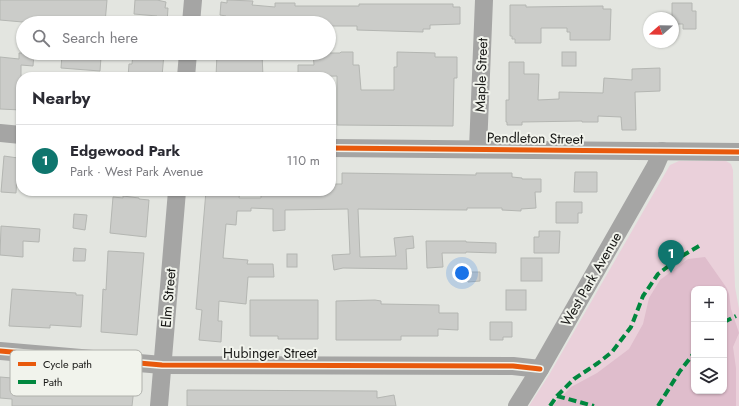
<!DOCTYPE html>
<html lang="en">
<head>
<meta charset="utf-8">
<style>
	:root { --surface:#fff; --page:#f2f2f3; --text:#2b2b33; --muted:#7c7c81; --line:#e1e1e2; --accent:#0f766e }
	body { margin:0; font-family:Jost,sans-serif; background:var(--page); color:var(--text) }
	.controls { position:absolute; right:12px; bottom:12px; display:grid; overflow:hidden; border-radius:8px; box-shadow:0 1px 3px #0004 }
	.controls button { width:36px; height:36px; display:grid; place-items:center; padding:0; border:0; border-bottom:1px solid var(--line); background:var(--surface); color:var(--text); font:20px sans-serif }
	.compass { position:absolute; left:643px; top:12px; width:36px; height:36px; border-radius:50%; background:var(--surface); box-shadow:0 1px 3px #0004; rotate:250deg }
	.you { position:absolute; left:462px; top:273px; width:14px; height:14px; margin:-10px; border:3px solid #fff; border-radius:50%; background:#1a73e8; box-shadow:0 0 0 6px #1a73e833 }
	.badge { display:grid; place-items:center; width:26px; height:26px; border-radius:50%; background:var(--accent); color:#fff; font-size:13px; font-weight:700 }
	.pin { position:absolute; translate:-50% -33px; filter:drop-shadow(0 1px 2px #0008) }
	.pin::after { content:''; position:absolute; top:21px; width:14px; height:12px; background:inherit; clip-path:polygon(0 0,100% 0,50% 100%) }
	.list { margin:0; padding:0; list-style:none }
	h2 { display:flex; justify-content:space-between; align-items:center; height:52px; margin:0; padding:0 16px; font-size:17px }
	h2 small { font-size:13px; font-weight:400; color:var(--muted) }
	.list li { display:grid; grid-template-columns:26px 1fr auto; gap:12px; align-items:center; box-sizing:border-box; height:72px; padding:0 16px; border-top:1px solid var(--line) }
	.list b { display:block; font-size:15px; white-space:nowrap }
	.list p { margin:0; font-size:13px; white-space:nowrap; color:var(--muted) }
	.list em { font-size:13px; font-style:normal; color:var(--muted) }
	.icon { flex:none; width:22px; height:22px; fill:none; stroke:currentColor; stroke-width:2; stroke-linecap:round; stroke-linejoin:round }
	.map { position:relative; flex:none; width:739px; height:406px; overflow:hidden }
	.search { position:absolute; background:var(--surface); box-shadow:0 1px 3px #0004; left:16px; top:16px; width:320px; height:44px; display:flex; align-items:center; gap:10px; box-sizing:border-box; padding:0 14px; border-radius:22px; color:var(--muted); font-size:15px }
	.panel { position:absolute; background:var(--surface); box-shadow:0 1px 3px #0004; left:16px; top:72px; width:320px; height:124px; border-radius:16px }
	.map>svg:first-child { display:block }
	.green { fill:#ead0da; fill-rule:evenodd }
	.forest { fill:#dfbdcc; fill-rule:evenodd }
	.building { fill:#cbccc9; stroke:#b4b6b2 }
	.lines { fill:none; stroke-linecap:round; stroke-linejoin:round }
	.minor { stroke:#a5a5a4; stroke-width:18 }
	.quiet { stroke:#00873e; stroke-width:4; stroke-dasharray:8 4; stroke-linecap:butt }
	.cycleway-casing { stroke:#f1f3ec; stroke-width:8 }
	.cycleway { stroke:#e8590c; stroke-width:5 }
	.labels { text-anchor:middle; stroke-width:4; stroke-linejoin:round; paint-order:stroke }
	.street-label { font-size:14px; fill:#171715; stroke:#f1f3ec }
	.key { fill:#f1f3ec; stroke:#b0b1ac; stroke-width:1 }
	.key-label { font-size:11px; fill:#171715 }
</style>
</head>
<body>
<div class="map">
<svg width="739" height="406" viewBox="0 0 739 406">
	<rect width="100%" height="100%" fill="#e3e5e0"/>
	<!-- green -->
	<path class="green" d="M 679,161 L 726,161 L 731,164 L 733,170 L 734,260 L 735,287 L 739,309 L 739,406 L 529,406 L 549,375 L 670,165 ZM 694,289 L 724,289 L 724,391 L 694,391 Z"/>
	<!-- forest -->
	<path class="forest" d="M 705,257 L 726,287 L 729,294 L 731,309 L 739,333 L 733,347 L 736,368 L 736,406 L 553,406 L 555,403 L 571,387 L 597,373 L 629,349 L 643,324 L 649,298 L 660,280 L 688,259 ZM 694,289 L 724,289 L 724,391 L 694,391 Z"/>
	<!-- building -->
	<g class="building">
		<path d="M 0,0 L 107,0 L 105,23 L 34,23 L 0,20 Z"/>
		<path d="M 135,0 L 157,0 L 166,2 L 165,8 L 168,8 L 167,23 L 156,23 L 157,16 L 134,14 Z"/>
		<path d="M 227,0 L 253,1 L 252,5 L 275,7 L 275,3 L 295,3 L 295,6 L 359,6 L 359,4 L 453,4 L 453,7 L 460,7 L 460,24 L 430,25 L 430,29 L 423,29 L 423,32 L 357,30 L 357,26 L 330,26 L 330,23 L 225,23 L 226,16 L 220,15 L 221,2 L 227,3 Z"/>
		<path d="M 672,3 L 692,3 L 692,11 L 696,11 L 696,29 L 683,29 L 683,24 L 673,24 L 674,20 L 672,18 Z"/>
		<path d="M 510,5 L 526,5 L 526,7 L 603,6 L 603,9 L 611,9 L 610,40 L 570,40 L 570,32 L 567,32 L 567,28 L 541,28 L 541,43 L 515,43 L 515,39 L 512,39 L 512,36 L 510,36 Z"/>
		<path d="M 341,52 L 353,52 L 353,65 L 359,65 L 361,90 L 394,90 L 394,67 L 397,67 L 397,52 L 435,53 L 435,57 L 457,57 L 457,78 L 454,78 L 453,126 L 337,125 L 337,76 L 298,77 L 298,65 L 314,65 L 313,53 L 340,53 Z"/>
		<rect x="562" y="52" width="14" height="14"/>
		<path d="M 19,53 L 34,53 L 33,66 L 21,65 L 21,110 L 0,109 L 0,57 L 19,59 Z"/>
		<path d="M 65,53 L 76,53 L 76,55 L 101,57 L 100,71 L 61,68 L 62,55 L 65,56 Z"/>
		<path d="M 133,53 L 164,54 L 162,76 L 160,76 L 160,77 L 128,77 L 129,64 L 132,64 Z"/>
		<path d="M 217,53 L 262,53 L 263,77 L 216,77 Z"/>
		<path d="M 509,62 L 524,62 L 524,74 L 539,74 L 538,100 L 559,99 L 559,92 L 603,93 L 604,78 L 632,80 L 632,69 L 660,68 L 660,91 L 635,92 L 636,130 L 622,130 L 621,117 L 598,116 L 598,122 L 582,122 L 582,121 L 522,122 L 522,125 L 507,125 L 507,122 L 506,122 L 506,100 L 509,100 Z"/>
		<path d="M 4,156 L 18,158 L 16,193 L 1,192 Z"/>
		<path d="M 575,172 L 597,172 L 597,192 L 574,192 Z"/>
		<path d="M 342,173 L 476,175 L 476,173 L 512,173 L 512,177 L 522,178 L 522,179 L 541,179 L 541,192 L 535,192 L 536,208 L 521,209 L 521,211 L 502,210 L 502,208 L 467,208 L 467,210 L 358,209 L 360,257 L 396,256 L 394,238 L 413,236 L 414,248 L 406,249 L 407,269 L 343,268 L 334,270 L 332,255 L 350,254 L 348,209 L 285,210 L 285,230 L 273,231 L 273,209 L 251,208 L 251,211 L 237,211 L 236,225 L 226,224 L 223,258 L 248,260 L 247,264 L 273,264 L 274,277 L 248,277 L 246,304 L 219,301 L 218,321 L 222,321 L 221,342 L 199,340 L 202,310 L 196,309 L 206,191 L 240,191 L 239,198 L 261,198 L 261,191 L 331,191 L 331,184 L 342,184 Z"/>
		<path d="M 123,196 L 139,198 L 139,199 L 149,200 L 146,237 L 110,233 L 113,197 L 123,198 Z"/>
		<path d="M 556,202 L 582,202 L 582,213 L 578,213 L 578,223 L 556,223 Z"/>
		<path d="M 74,214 L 87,215 L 85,230 L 73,228 Z"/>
		<path d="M 1,226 L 40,229 L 39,242 L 23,241 L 23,257 L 0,255 Z"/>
		<path d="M 539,231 L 560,231 L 559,253 L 534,253 L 534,237 L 539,237 Z"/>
		<path d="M 426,241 L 466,241 L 466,242 L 496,243 L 496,253 L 466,252 L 466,253 L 442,253 L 443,267 L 427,268 Z"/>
		<path d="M 74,248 L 86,249 L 85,261 L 73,261 Z"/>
		<path d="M 108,251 L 144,253 L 137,335 L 101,332 L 103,289 L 106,290 Z"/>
		<rect x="287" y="254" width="10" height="13"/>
		<rect x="521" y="258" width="21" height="23"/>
		<path d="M 468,272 L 480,272 L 480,281 L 468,282 Z"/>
		<path d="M 12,289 L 76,293 L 76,295 L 83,295 L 81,327 L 50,325 L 50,328 L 9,326 Z"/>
		<rect x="506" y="290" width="20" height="20"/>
		<path d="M 250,300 L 318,300 L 318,339 L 278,339 L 278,336 L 250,336 Z"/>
		<path d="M 375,300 L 381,301 L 381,304 L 439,305 L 439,313 L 458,313 L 458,330 L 438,329 L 438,336 L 401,336 L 401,340 L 336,340 L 336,301 Z"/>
		<path d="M 490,322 L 512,322 L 512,337 L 503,337 L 503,340 L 490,340 Z"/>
		<path d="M 0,377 L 134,388 L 132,406 L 12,406 L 12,399 L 0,398 Z"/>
		<path d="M 187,390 L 377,391 L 377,398 L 394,395 L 396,406 L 187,406 Z"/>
	</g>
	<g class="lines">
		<!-- minor -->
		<g class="minor">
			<path d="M 191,23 L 193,0"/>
			<path d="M 186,77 L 188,53"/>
			<path d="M 0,133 L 21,135"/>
			<path d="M 331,148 L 739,152"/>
			<path d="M 478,149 L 484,0"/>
			<path d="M 0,351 L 162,365 L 513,366 L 540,369"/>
			<path d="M 159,406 L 177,191"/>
			<path d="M 517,406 L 540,369 L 655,167 L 662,151"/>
		</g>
		<!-- quiet -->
		<g class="quiet">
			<path d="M 724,322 L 736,316"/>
			<path d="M 557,396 L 594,406"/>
			<path d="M 550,406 L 557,396 L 574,379 L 598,363 L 612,352 L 631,327 L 643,296 L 658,274 L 682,256 L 699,246"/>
			<path d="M 658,406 L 680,371 L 694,353"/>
		</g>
		<!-- cycleway casing -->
		<g class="cycleway-casing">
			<g id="cycleway">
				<path d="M 331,148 L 739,152"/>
				<path d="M 0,351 L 162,365 L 513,366 L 540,369"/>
			</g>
		</g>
		<!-- cycleway -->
		<use href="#cycleway" class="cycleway"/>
	</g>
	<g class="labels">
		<!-- street labels -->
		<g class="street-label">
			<text transform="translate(481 75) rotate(-88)" y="5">Maple Street</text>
			<text transform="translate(535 138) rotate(1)" y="5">Pendleton Street</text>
			<text transform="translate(591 279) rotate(-60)" y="5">West Park Avenue</text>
			<text transform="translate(168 298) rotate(-85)" y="5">Elm Street</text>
			<text x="270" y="358">Hubinger Street</text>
		</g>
	</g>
	<!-- legend -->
	<rect x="10" y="350" width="132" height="46" rx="6" class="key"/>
	<rect x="18" y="362" width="18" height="4" fill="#e8590c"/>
	<rect x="18" y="380" width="18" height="4" fill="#00873e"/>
	<g class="key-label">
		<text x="43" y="368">Cycle path</text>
		<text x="43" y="386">Path</text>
	</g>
</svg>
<div class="controls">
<button>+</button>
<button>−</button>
<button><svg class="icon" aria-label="layers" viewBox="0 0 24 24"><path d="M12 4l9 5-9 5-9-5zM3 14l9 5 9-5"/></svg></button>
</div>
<svg class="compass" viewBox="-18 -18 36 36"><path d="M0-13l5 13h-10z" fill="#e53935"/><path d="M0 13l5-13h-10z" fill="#7c7c81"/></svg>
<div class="you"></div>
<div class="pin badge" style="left:671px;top:273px">1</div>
<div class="search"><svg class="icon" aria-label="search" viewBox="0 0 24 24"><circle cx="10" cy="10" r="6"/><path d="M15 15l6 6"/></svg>Search here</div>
<section class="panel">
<h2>Nearby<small></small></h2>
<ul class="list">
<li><span class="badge">1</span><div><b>Edgewood Park</b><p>Park · West Park Avenue</p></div><em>110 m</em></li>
</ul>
</section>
</div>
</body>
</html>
